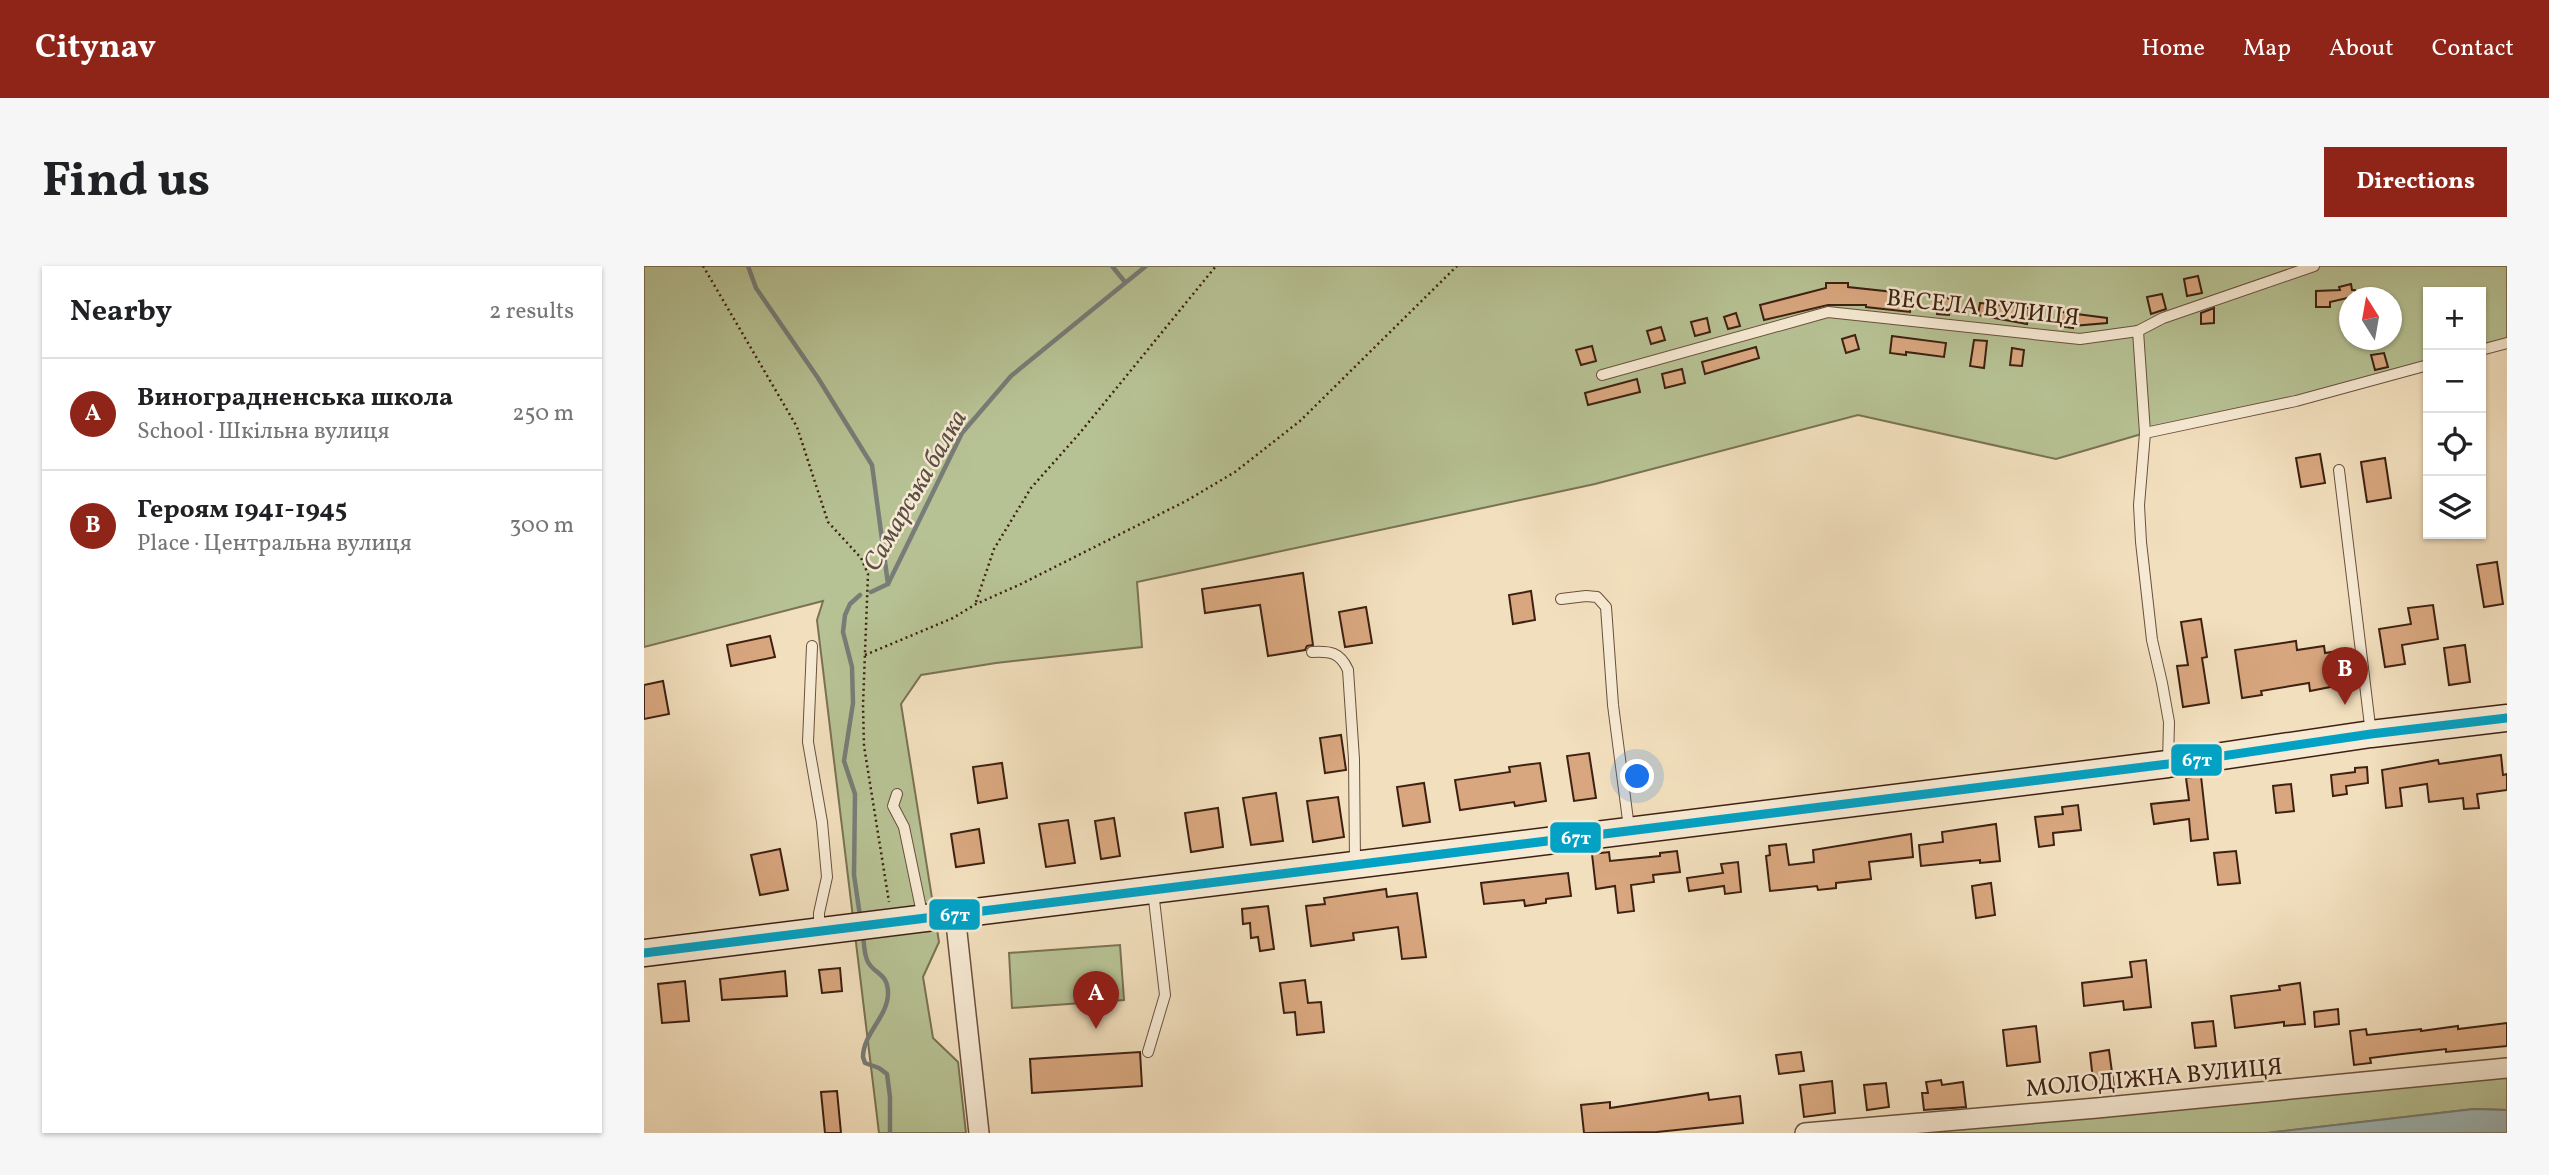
<!DOCTYPE html>
<html lang="en">
<head>
<meta charset="utf-8">
<style>
	:root { --surface:#fff; --page:#f6f6f6; --text:#202124; --muted:#757577; --line:#e0e0e0; --accent:#8f2418 }
	body { margin:0; font-family:Vollkorn,serif; background:var(--page); color:var(--text) }
	.controls { position:absolute; right:21px; top:21px; display:grid; overflow:hidden; border-radius:0px; box-shadow:0 2px 5px #0004 }
	.controls button { width:63px; height:63px; display:grid; place-items:center; padding:0; border:0; border-bottom:2px solid var(--line); background:var(--surface); color:var(--text); font:35px sans-serif }
	.compass { position:absolute; left:1695px; top:21px; width:63px; height:63px; border-radius:50%; background:var(--surface); box-shadow:0 2px 5px #0004; rotate:349deg }
	.you { position:absolute; left:994px; top:511px; width:24px; height:24px; margin:-18px; border:5px solid #fff; border-radius:50%; background:#1a73e8; box-shadow:0 0 0 10px #1a73e833 }
	.badge { display:grid; place-items:center; width:46px; height:46px; border-radius:50%; background:var(--accent); color:#fff; font-size:23px; font-weight:700 }
	.pin { position:absolute; translate:-50% -58px; filter:drop-shadow(0 2px 4px #0008) }
	.pin::after { content:''; position:absolute; top:37px; width:24px; height:21px; background:inherit; clip-path:polygon(0 0,100% 0,50% 100%) }
	.list { margin:0; padding:0; list-style:none }
	h2 { display:flex; justify-content:space-between; align-items:center; height:91px; margin:0; padding:0 28px; font-size:30px }
	h2 small { font-size:23px; font-weight:400; color:var(--muted) }
	.list li { display:grid; grid-template-columns:46px 1fr auto; gap:21px; align-items:center; box-sizing:border-box; height:112px; padding:0 28px; border-top:2px solid var(--line) }
	.list b { display:block; font-size:26px; white-space:nowrap }
	.list p { margin:0; font-size:23px; white-space:nowrap; color:var(--muted) }
	.list em { font-size:23px; font-style:normal; color:var(--muted) }
	.icon { flex:none; width:38px; height:38px; fill:none; stroke:currentColor; stroke-width:2; stroke-linecap:round; stroke-linejoin:round }
	.map { position:relative; flex:none; width:1863px; height:867px; overflow:hidden; border-radius:0px }
	header { display:flex; align-items:center; gap:42px; box-sizing:border-box; height:98px; padding:0 35px; background:var(--accent); color:#fff }
	header strong { font-size:33px }
	nav { display:flex; gap:38px; margin-inline-start:auto; font-size:24px }
	.intro { display:flex; align-items:center; justify-content:space-between; box-sizing:border-box; height:168px; padding:0 42px }
	h1 { margin:0; font-size:49px }
	.button { padding:18px 32px; border-radius:0px; background:var(--accent); color:#fff; font-size:24px; font-weight:700 }
	main { display:flex; gap:42px; padding:0 42px }
	aside { flex:1; background:var(--surface); border-radius:0px; box-shadow:0 2px 5px #0004 }
	.map>svg:first-child { display:block }
	.green { fill:#b7c294; stroke:#7a7253; stroke-width:2; fill-rule:evenodd }
	.water { fill:#9fbabb; stroke:#787d77; stroke-width:2 }
	.lines { fill:none; stroke-linecap:round; stroke-linejoin:round }
	.stream { stroke:#787d77; stroke-width:4.5 }
	.building { fill:#d9a77f; stroke:#3e2112; stroke-width:2 }
	.lane-casing { stroke:#6b503d; stroke-width:12 }
	.street-casing { stroke:#6b503d; stroke-width:22 }
	.secondary-casing { stroke:#3e2112; stroke-width:29 }
	.path { stroke:#3e2112; stroke-width:2.5; stroke-dasharray:2 3.5; stroke-linecap:butt }
	.lane { stroke:#f7ead4; stroke-width:10 }
	.street { stroke:#f7ead4; stroke-width:19 }
	.secondary { stroke:#f7ead4; stroke-width:26 }
	.bus-1-casing { stroke:#f7ead4; stroke-width:14 }
	.bus-1 { stroke:#03a2c5; stroke-width:9 }
	.labels { text-anchor:middle; stroke-width:5; stroke-linejoin:round; paint-order:stroke }
	.street-label { font-size:24px; fill:#3e2112; stroke:#f7ead4 }
	.water-label { font-size:26px; font-style:italic; fill:#5b4f45; stroke:#f7ead4 }
	.line-badge { stroke:#f7ead4; stroke-width:2.5 }
	.badge-label { font-size:19px; text-anchor:middle; font-weight:bold; fill:#fff }
</style>
</head>
<body>
<header>
<strong>Citynav</strong>
<nav><a>Home</a><a>Map</a><a>About</a><a>Contact</a></nav>
</header>
<div class="intro"><h1>Find us</h1><a class="button">Directions</a></div>
<main>
<aside>
<h2>Nearby<small>2 results</small></h2>
<ul class="list">
<li><span class="badge">A</span><div><b>Виноградненська школа</b><p>School · Шкільна вулиця</p></div><em>250 m</em></li>
<li><span class="badge">B</span><div><b>Героям 1941-1945</b><p>Place · Центральна вулиця</p></div><em>300 m</em></li>
</ul>
</aside>
<div class="map">
<svg width="1863" height="867" viewBox="0 0 1863 867">
	<rect width="100%" height="100%" fill="#f2dfbd"/>
	<filter id="stains"><feTurbulence type="fractalNoise" baseFrequency=".00286" numOctaves="4"/><feColorMatrix values="0 0 0 0 .2 0 0 0 0 .09 0 0 0 0 .02 0 0 0 .5 -.17"/></filter>
	<radialGradient id="worn" r=".72"><stop offset=".6" stop-color="#630" stop-opacity="0"/><stop offset="1" stop-color="#630" stop-opacity=".3"/></radialGradient>
	<!-- green -->
	<g class="green">
		<path d="M 0,0 L 1863,0 L 1863,77 L 1837,84 L 1837,26 L 1784,26 L 1784,99 L 1501,167 L 1412,193 L 1214,149 L 951,218 L 493,316 L 498,381 L 352,397 L 277,409 L 257,438 L 295,676 L 279,711 L 289,772 L 314,796 L 322,867 L 235,867 L 173,354 L 179,335 L 0,381 ZM 1706,32 L 1748,32 L 1748,74 L 1706,74 Z"/>
		<path d="M 476,679 L 480,734 L 368,742 L 365,687 Z"/>
		<path d="M 1863,802 L 1863,844 L 1830,843 L 1623,867 L 1161,867 Z"/>
	</g>
	<!-- water -->
	<path class="water" d="M 1830,843 L 1863,844 L 1863,867 L 1623,867 Z"/>
	<g class="lines">
		<!-- stream -->
		<g class="stream">
			<path d="M 104,0 L 112,22 L 174,112 L 228,199 L 244,318"/>
			<path d="M 468,0 L 481,16"/>
			<path d="M 227,326 L 244,318 L 318,167 L 367,110 L 502,0"/>
			<path d="M 216,650 L 210,609 L 211,528 L 200,495 L 209,437 L 208,401 L 199,366 L 201,349 L 206,338 L 216,329"/>
			<path d="M 219,669 C 220,677 220,689 224,696 C 231,709 243,706 244,726 C 245,750 219,767 219,791 L 221,797 L 235,802 L 243,808 L 246,831 L 246,867"/>
		</g>
	</g>
	<!-- building -->
	<g class="building">
		<path d="M 1554,10 L 1558,27 L 1543,30 L 1540,13 Z"/>
		<path d="M 1182,17 L 1204,17 L 1204,21 L 1268,28 L 1266,46 L 1222,41 L 1222,39 L 1184,39 L 1120,54 L 1116,39 L 1182,22 Z"/>
		<path d="M 1707,18 L 1708,24 L 1711,24 L 1712,30 L 1686,36 L 1686,41 L 1672,41 L 1672,25 L 1696,24 L 1695,21 Z"/>
		<path d="M 1518,28 L 1522,43 L 1507,48 L 1503,31 Z"/>
		<path d="M 1295,31 L 1308,33 L 1305,49 L 1293,48 Z"/>
		<path d="M 1336,37 L 1385,42 L 1383,58 L 1334,49 Z"/>
		<path d="M 1570,42 L 1570,57 L 1557,58 L 1557,47 Z"/>
		<path d="M 1417,46 L 1463,52 L 1463,57 L 1429,60 L 1429,62 L 1415,60 Z"/>
		<path d="M 1092,47 L 1096,60 L 1084,63 L 1080,51 Z"/>
		<path d="M 1063,52 L 1066,66 L 1051,70 L 1047,56 Z"/>
		<path d="M 1017,61 L 1021,74 L 1007,78 L 1003,65 Z"/>
		<path d="M 1211,69 L 1215,83 L 1202,87 L 1198,73 Z"/>
		<path d="M 1248,70 L 1302,77 L 1300,91 L 1262,86 L 1262,89 L 1246,87 Z"/>
		<path d="M 1330,74 L 1343,75 L 1340,102 L 1326,100 Z"/>
		<path d="M 948,80 L 952,95 L 937,99 L 932,84 Z"/>
		<path d="M 1112,81 L 1115,92 L 1061,108 L 1058,96 Z"/>
		<path d="M 1368,82 L 1380,84 L 1378,100 L 1366,99 Z"/>
		<path d="M 1740,87 L 1744,101 L 1731,104 L 1727,89 Z"/>
		<path d="M 1038,103 L 1041,117 L 1021,122 L 1018,108 Z"/>
		<path d="M 993,113 L 996,126 L 944,139 L 941,127 Z"/>
		<path d="M 1676,188 L 1681,217 L 1657,221 L 1652,192 Z"/>
		<path d="M 1741,192 L 1747,232 L 1723,236 L 1717,196 Z"/>
		<path d="M 1853,296 L 1859,338 L 1840,341 L 1833,299 Z"/>
		<path d="M 659,307 L 669,379 L 663,380 L 661,384 L 624,390 L 616,339 L 561,347 L 558,323 Z"/>
		<path d="M 887,325 L 891,354 L 869,358 L 865,329 Z"/>
		<path d="M 1789,339 L 1794,373 L 1758,379 L 1761,398 L 1741,401 L 1735,363 L 1767,358 L 1764,342 Z"/>
		<path d="M 722,341 L 728,377 L 701,381 L 695,346 Z"/>
		<path d="M 1557,353 L 1563,391 L 1558,392 L 1565,437 L 1539,441 L 1533,400 L 1544,399 L 1537,356 Z"/>
		<path d="M 126,370 L 131,391 L 87,400 L 83,379 Z"/>
		<path d="M 1652,375 L 1653,384 L 1680,380 L 1681,387 L 1707,383 L 1712,416 L 1666,425 L 1665,417 L 1617,425 L 1618,429 L 1598,432 L 1591,384 Z"/>
		<path d="M 1821,379 L 1826,416 L 1805,419 L 1800,382 Z"/>
		<path d="M 19,415 L 25,448 L 0,453 L 0,419 Z"/>
		<path d="M 697,469 L 702,504 L 681,507 L 676,472 Z"/>
		<path d="M 945,487 L 952,532 L 930,535 L 923,490 Z"/>
		<path d="M 1857,489 L 1859,509 L 1863,508 L 1863,524 L 1833,528 L 1835,542 L 1820,543 L 1819,532 L 1785,536 L 1783,518 L 1756,522 L 1758,540 L 1742,542 L 1738,504 L 1794,494 L 1795,498 Z"/>
		<path d="M 358,497 L 363,532 L 334,537 L 329,501 Z"/>
		<path d="M 896,497 L 902,535 L 871,540 L 870,536 L 816,544 L 811,514 L 866,506 L 865,501 Z"/>
		<path d="M 1723,501 L 1724,517 L 1702,520 L 1703,528 L 1689,530 L 1687,509 L 1711,506 L 1711,502 Z"/>
		<path d="M 1557,510 L 1564,573 L 1547,575 L 1545,553 L 1510,558 L 1507,538 L 1545,534 L 1542,512 Z"/>
		<path d="M 780,517 L 786,556 L 759,560 L 753,521 Z"/>
		<path d="M 1647,518 L 1650,545 L 1632,547 L 1629,520 Z"/>
		<path d="M 632,527 L 639,575 L 607,579 L 599,532 Z"/>
		<path d="M 694,531 L 700,571 L 669,576 L 663,535 Z"/>
		<path d="M 1434,539 L 1437,564 L 1409,567 L 1410,579 L 1395,581 L 1391,551 L 1419,548 L 1418,541 Z"/>
		<path d="M 574,542 L 579,581 L 547,586 L 541,547 Z"/>
		<path d="M 470,552 L 476,590 L 457,593 L 451,555 Z"/>
		<path d="M 424,554 L 431,597 L 402,601 L 395,558 Z"/>
		<path d="M 1352,558 L 1356,595 L 1336,597 L 1336,594 L 1277,600 L 1275,579 L 1299,576 L 1298,566 Z"/>
		<path d="M 335,563 L 340,597 L 312,601 L 307,568 Z"/>
		<path d="M 1267,568 L 1269,591 L 1225,596 L 1227,613 L 1192,617 L 1192,622 L 1174,624 L 1173,620 L 1126,625 L 1122,590 L 1126,589 L 1125,580 L 1142,578 L 1145,599 L 1170,596 L 1169,584 Z"/>
		<path d="M 136,583 L 144,624 L 116,629 L 107,589 Z"/>
		<path d="M 1033,585 L 1036,606 L 1009,609 L 1010,616 L 987,619 L 990,645 L 974,647 L 971,620 L 952,623 L 948,588 L 965,586 L 966,595 L 1016,590 L 1016,587 Z"/>
		<path d="M 1592,585 L 1596,617 L 1574,619 L 1570,587 Z"/>
		<path d="M 1094,596 L 1097,626 L 1081,628 L 1080,620 L 1045,625 L 1043,612 L 1079,607 L 1077,598 Z"/>
		<path d="M 924,607 L 927,630 L 902,633 L 902,637 L 881,640 L 880,634 L 840,638 L 837,617 Z"/>
		<path d="M 1347,617 L 1351,649 L 1332,652 L 1328,620 Z"/>
		<path d="M 742,623 L 743,631 L 773,627 L 782,691 L 758,693 L 754,661 L 709,667 L 710,674 L 667,680 L 662,640 L 681,638 L 680,632 Z"/>
		<path d="M 624,640 L 630,683 L 616,685 L 614,671 L 607,672 L 606,657 L 599,658 L 598,643 Z"/>
		<path d="M 1502,694 L 1507,741 L 1480,744 L 1479,735 L 1440,740 L 1438,717 L 1488,711 L 1486,696 Z"/>
		<path d="M 196,702 L 198,725 L 178,727 L 175,704 Z"/>
		<path d="M 141,705 L 143,730 L 78,734 L 76,713 Z"/>
		<path d="M 661,714 L 664,737 L 677,736 L 680,766 L 653,769 L 651,746 L 640,747 L 636,717 Z"/>
		<path d="M 41,715 L 45,755 L 18,757 L 14,718 Z"/>
		<path d="M 1656,717 L 1661,758 L 1640,760 L 1640,756 L 1591,762 L 1587,730 L 1636,724 L 1635,720 Z"/>
		<path d="M 1694,743 L 1695,758 L 1671,761 L 1670,746 Z"/>
		<path d="M 1569,755 L 1572,780 L 1551,782 L 1548,757 Z"/>
		<path d="M 1863,757 L 1863,780 L 1802,786 L 1802,783 L 1758,788 L 1726,792 L 1727,797 L 1710,799 L 1706,765 L 1722,763 L 1723,769 L 1777,763 L 1777,765 L 1814,760 L 1814,763 Z"/>
		<path d="M 1392,760 L 1396,796 L 1363,800 L 1359,764 Z"/>
		<path d="M 1465,784 L 1470,821 L 1450,823 L 1446,787 Z"/>
		<path d="M 496,786 L 498,820 L 388,827 L 386,793 Z"/>
		<path d="M 1157,786 L 1160,805 L 1135,808 L 1132,789 Z"/>
		<path d="M 1297,814 L 1298,819 L 1319,816 L 1322,841 L 1280,844 L 1278,827 L 1284,827 L 1282,816 Z"/>
		<path d="M 1188,815 L 1191,847 L 1160,851 L 1156,819 Z"/>
		<path d="M 1242,817 L 1245,841 L 1223,844 L 1220,819 Z"/>
		<path d="M 193,825 L 197,867 L 181,867 L 177,826 Z"/>
		<path d="M 1064,827 L 1065,834 L 1096,830 L 1099,857 L 1013,866 L 940,867 L 937,839 L 966,836 L 966,842 Z"/>
	</g>
	<g class="lines">
		<!-- lane casing -->
		<g class="lane-casing">
			<g id="lane">
				<path d="M 1494,65 L 1501,167 L 1495,239 L 1497,276 L 1508,374 L 1518,417 L 1525,456 L 1524,496"/>
				<path d="M 1837,84 L 1863,77"/>
				<path d="M 958,109 L 1184,46 L 1436,73 L 1494,65 L 1519,52 L 1670,0"/>
				<path d="M 1501,167 L 1652,135 L 1784,99"/>
				<path d="M 1695,204 L 1727,468"/>
				<path d="M 917,333 L 942,330 L 953,331 L 962,341 L 969,439 L 985,562"/>
				<path d="M 168,380 L 164,476 L 178,556 L 183,611 L 175,647 L 175,663"/>
				<path d="M 668,386 C 686,385 696,386 704,404 L 710,493 L 711,596"/>
				<path d="M 253,528 L 249,540 L 260,561 L 279,652"/>
				<path d="M 504,786 L 521,729 L 509,625"/>
			</g>
		</g>
		<!-- street casing -->
		<g class="street-casing">
			<g id="street">
				<path d="M 311,648 L 335,867"/>
				<path d="M 1161,867 L 1453,842 L 1863,802"/>
			</g>
		</g>
		<!-- secondary casing -->
		<g class="secondary-casing">
			<path id="secondary" d="M 0,687 L 1524,498 L 1727,468 L 1863,452"/>
		</g>
		<!-- path -->
		<g class="path">
			<path d="M 59,0 L 153,161 L 184,256 L 217,292 L 224,308 L 219,439 L 220,480 L 245,636"/>
			<path d="M 332,336 L 350,283 L 387,222 L 435,168 L 572,0"/>
			<path d="M 221,389 L 309,352 L 332,338 L 375,319 L 542,235 L 591,206 L 656,155 L 813,0"/>
		</g>
		<!-- lane -->
		<use href="#lane" class="lane"/>
		<!-- street -->
		<use href="#street" class="street"/>
		<!-- secondary -->
		<use href="#secondary" class="secondary"/>
		<!-- bus-1 casing -->
		<g class="bus-1-casing">
			<path id="bus-1" d="M 0,687 L 1524,498 L 1727,468 L 1863,452"/>
		</g>
		<!-- bus-1 -->
		<use href="#bus-1" class="bus-1"/>
	</g>
	<g class="labels">
		<!-- street labels -->
		<g class="street-label">
			<text transform="translate(1339 41) rotate(6)" y="8">ВЕСЕЛА ВУЛИЦЯ</text>
			<text transform="translate(1510 811) rotate(-5)" y="8">МОЛОДІЖНА ВУЛИЦЯ</text>
		</g>
		<!-- water labels -->
		<g class="water-label">
			<text transform="translate(270 224) rotate(-60)" y="9">Самарська балка</text>
		</g>
	</g>
	<g class="line-badge">
		<rect x="1526" y="477" width="53" height="34" rx="7" fill="#03a2c5"/>
		<rect x="905" y="555" width="53" height="33" rx="7" fill="#03a2c5"/>
		<rect x="284" y="632" width="53" height="33" rx="7" fill="#03a2c5"/>
	</g>
	<g class="badge-label">
		<text x="1553" y="500">67т</text>
		<text x="932" y="578">67т</text>
		<text x="311" y="655">67т</text>
	</g>
	<rect width="100%" height="100%" filter="url(#stains)"/>
	<rect width="100%" height="100%" fill="url(#worn)"/>
</svg>
<div class="controls">
<button>+</button>
<button>−</button>
<button><svg class="icon" aria-label="locate" viewBox="0 0 24 24"><circle cx="12" cy="12" r="6"/><path d="M12 2v4M12 18v4M2 12h4M18 12h4"/></svg></button>
<button><svg class="icon" aria-label="layers" viewBox="0 0 24 24"><path d="M12 4l9 5-9 5-9-5zM3 14l9 5 9-5"/></svg></button>
</div>
<svg class="compass" viewBox="-18 -18 36 36"><path d="M0-13l5 13h-10z" fill="#e53935"/><path d="M0 13l5-13h-10z" fill="#757577"/></svg>
<div class="you"></div>
<div class="pin badge" style="left:452px;top:763px">A</div>
<div class="pin badge" style="left:1701px;top:439px">B</div>
</div>
</main>
</body>
</html>
